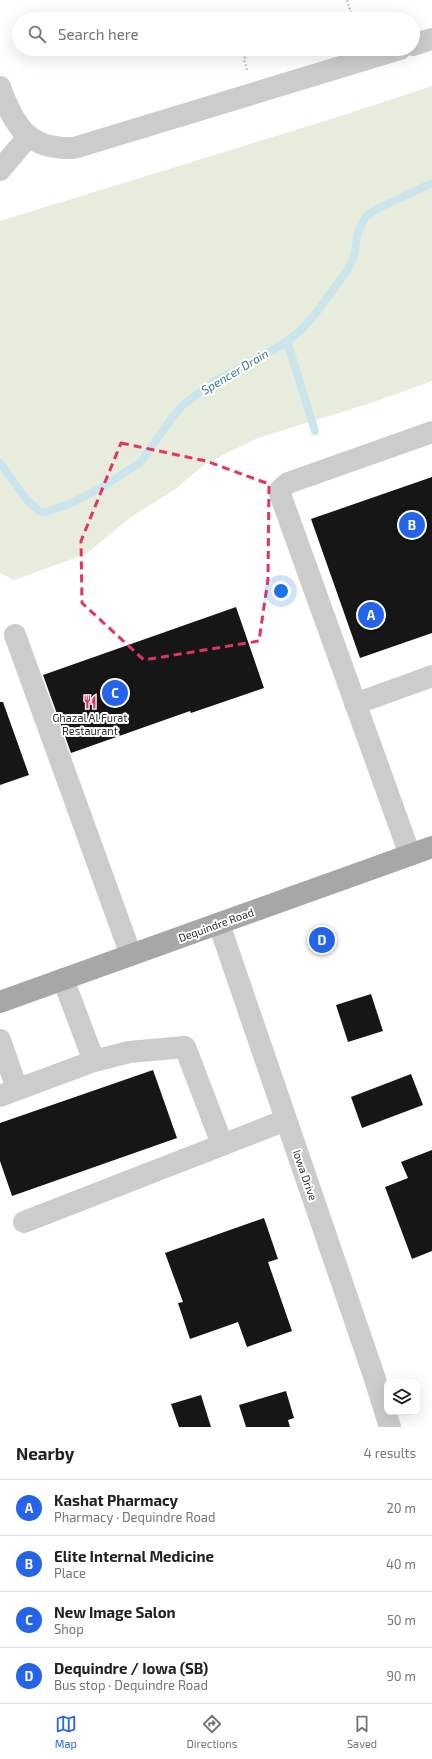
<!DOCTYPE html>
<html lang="en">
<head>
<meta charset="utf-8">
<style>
	:root { --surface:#fff; --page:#f2f2f2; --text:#202124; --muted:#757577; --line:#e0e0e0; --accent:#2563eb }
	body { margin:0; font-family:"Exo 2",sans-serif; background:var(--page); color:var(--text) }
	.controls { position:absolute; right:12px; bottom:12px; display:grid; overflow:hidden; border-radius:8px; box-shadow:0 4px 16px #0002 }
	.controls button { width:36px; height:36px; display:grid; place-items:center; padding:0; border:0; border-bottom:1px solid var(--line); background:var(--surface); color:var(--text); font:20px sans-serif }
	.you { position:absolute; left:281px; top:591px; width:14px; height:14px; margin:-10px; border:3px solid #fff; border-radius:50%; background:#1a73e8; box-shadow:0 0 0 6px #1a73e833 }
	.badge { display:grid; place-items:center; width:26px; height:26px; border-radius:50%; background:var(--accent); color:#fff; font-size:13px; font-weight:700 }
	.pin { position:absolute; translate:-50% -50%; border:2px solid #fff; box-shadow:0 1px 4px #0006 }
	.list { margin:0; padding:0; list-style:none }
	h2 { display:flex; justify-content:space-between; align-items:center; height:52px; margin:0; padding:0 16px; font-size:17px }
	h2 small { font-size:13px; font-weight:400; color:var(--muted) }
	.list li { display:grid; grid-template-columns:26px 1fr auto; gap:12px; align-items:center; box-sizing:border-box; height:56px; padding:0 16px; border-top:1px solid var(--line) }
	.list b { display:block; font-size:15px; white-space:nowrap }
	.list p { margin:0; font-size:13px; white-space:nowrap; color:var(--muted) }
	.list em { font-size:13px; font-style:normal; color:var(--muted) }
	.icon { flex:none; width:22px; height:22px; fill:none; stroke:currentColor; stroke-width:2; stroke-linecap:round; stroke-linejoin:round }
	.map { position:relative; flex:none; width:432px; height:1427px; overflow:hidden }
	.search { position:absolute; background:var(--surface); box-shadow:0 4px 16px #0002; left:12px; right:12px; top:12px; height:44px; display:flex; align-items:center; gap:10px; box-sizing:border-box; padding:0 14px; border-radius:22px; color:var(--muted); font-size:15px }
	.sheet { height:276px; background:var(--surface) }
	nav { display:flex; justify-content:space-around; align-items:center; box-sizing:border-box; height:56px; border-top:1px solid var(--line); background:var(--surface); font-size:11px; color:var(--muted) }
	nav a { display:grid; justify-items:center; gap:2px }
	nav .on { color:var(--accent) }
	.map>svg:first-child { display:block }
	.green { fill:#e8ecdd }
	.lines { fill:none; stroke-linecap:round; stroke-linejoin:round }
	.stream { stroke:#cae5ec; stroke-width:8 }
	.building { fill:#161616 }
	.path { stroke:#ccc; stroke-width:2.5; stroke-dasharray:2 2; stroke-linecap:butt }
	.minor { stroke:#ccc; stroke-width:22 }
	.major { stroke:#a7a7a7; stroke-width:22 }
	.marked { fill:none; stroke:#e33461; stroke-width:3; stroke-dasharray:8 5; stroke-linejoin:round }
	.labels { text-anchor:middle; stroke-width:4; stroke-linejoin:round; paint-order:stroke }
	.poi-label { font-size:11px; fill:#2f2f2f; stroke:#fff }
	.street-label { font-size:11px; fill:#2f2f2f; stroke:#fff }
	.water-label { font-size:12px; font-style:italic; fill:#3c7a8b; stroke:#fff }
</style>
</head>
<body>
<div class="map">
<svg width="432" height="1427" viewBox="0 0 432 1427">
	<rect width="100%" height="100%" fill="#fff"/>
	<!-- green -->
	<path class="green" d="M 432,86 L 432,381 L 374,402 L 258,438 L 205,464 L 174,490 L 131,517 L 86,554 L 14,580 L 0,573 L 0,221 L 325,121 Z"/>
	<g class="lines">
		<!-- stream -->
		<g class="stream">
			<path d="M 287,341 L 315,431"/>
			<path d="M 0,463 L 27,500 L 39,511 L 45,512 L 67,505 L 101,488 L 141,462 L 173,416 L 184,404 L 215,381 L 282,345 L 300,331 L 316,313 L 347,271 L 354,256 L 358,232 L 366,216 L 381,207 L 432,183"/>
		</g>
	</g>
	<!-- building -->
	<g class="building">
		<path d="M 432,477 L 432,633 L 360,658 L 311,519 Z"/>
		<path d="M 236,607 L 264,688 L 191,713 L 190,711 L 71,753 L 43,675 Z"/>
		<path d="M 0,702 L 3,702 L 29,775 L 0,785 Z"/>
		<path d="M 371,994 L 383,1031 L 348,1042 L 336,1005 Z"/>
		<path d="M 153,1070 L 177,1138 L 12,1196 L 0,1161 L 0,1123 Z"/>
		<path d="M 411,1074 L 423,1105 L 362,1128 L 351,1097 Z"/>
		<path d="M 432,1150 L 432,1251 L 412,1259 L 385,1187 L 408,1178 L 401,1162 Z"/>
		<path d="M 264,1218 L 278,1259 L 268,1262 L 292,1331 L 247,1347 L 238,1322 L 190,1339 L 178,1303 L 183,1302 L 165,1253 Z"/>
		<path d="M 286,1391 L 294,1418 L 288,1420 L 290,1427 L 246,1427 L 239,1405 Z"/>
		<path d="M 201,1395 L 211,1427 L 179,1427 L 171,1404 Z"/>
	</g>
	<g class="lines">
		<!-- path -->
		<g class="path">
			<path d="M 347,0 L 353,19"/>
			<path d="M 247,70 L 244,60 L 248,49"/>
		</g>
		<!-- minor -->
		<g class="minor">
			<path d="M 413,45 L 432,39"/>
			<path d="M 0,87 C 14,127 29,150 74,148 L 400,49"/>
			<path d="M 0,170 L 28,137"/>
			<path d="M 15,635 L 131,955"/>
			<path d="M 355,704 L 432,676"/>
			<path d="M 410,855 L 280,494 L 281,489 L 288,483 L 432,432"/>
			<path d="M 219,924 L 373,1373 L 390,1427"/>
			<path d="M 63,979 L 94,1061 L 129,1052 L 185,1047 L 222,1144"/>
			<path d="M 0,1040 L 17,1089"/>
			<path d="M 0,1096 L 94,1061"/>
			<path d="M 24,1222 L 286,1120"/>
		</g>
		<!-- major -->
		<path class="major" d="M 0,1002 L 432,847"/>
	</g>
	<!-- marked area -->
	<path class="marked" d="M 121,443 L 206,461 L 269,484 L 268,579 L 259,641 L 144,660 L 82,603 L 81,541 Z"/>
	<!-- icons -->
	<defs>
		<g id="restaurant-bare" transform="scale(1.08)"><path d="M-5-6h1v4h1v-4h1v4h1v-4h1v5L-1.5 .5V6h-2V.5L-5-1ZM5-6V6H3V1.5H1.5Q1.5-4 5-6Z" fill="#e33461" stroke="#fff" stroke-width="2.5" paint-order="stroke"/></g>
	</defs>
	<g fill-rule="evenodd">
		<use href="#restaurant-bare" x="90" y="702"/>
	</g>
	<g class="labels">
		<!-- poi labels -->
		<g class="poi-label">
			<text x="90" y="722">Ghazal Al Furat<tspan x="90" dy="13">Restaurant</tspan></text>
		</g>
		<!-- street labels -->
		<g class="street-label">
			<text transform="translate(216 925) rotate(-20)" y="4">Dequindre Road</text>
			<text transform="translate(305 1175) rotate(71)" y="4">Iowa Drive</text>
		</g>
		<!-- water labels -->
		<g class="water-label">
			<text transform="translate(235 372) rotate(-31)" y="4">Spencer Drain</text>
		</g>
	</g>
</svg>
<div class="controls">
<button><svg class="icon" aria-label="layers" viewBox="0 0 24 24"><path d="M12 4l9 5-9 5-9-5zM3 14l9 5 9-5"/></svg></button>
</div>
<div class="you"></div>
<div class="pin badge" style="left:371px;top:615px">A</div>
<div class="pin badge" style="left:412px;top:525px">B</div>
<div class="pin badge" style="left:115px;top:693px">C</div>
<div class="pin badge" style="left:322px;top:940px">D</div>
<div class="search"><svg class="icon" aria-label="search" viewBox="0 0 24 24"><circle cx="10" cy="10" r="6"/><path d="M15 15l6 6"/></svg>Search here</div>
</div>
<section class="sheet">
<h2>Nearby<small>4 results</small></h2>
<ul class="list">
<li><span class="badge">A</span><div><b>Kashat Pharmacy</b><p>Pharmacy · Dequindre Road</p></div><em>20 m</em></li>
<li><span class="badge">B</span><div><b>Elite Internal Medicine</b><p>Place</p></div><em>40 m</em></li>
<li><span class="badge">C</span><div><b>New Image Salon</b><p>Shop</p></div><em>50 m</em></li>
<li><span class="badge">D</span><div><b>Dequindre / Iowa (SB)</b><p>Bus stop · Dequindre Road</p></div><em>90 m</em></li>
</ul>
</section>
<nav>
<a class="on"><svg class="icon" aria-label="map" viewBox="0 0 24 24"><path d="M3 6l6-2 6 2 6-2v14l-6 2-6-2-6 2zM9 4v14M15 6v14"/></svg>Map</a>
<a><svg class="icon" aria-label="directions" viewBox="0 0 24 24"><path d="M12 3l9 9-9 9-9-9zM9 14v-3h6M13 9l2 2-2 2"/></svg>Directions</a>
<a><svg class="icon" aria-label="saved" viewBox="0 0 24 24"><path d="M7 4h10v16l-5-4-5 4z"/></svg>Saved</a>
</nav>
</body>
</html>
